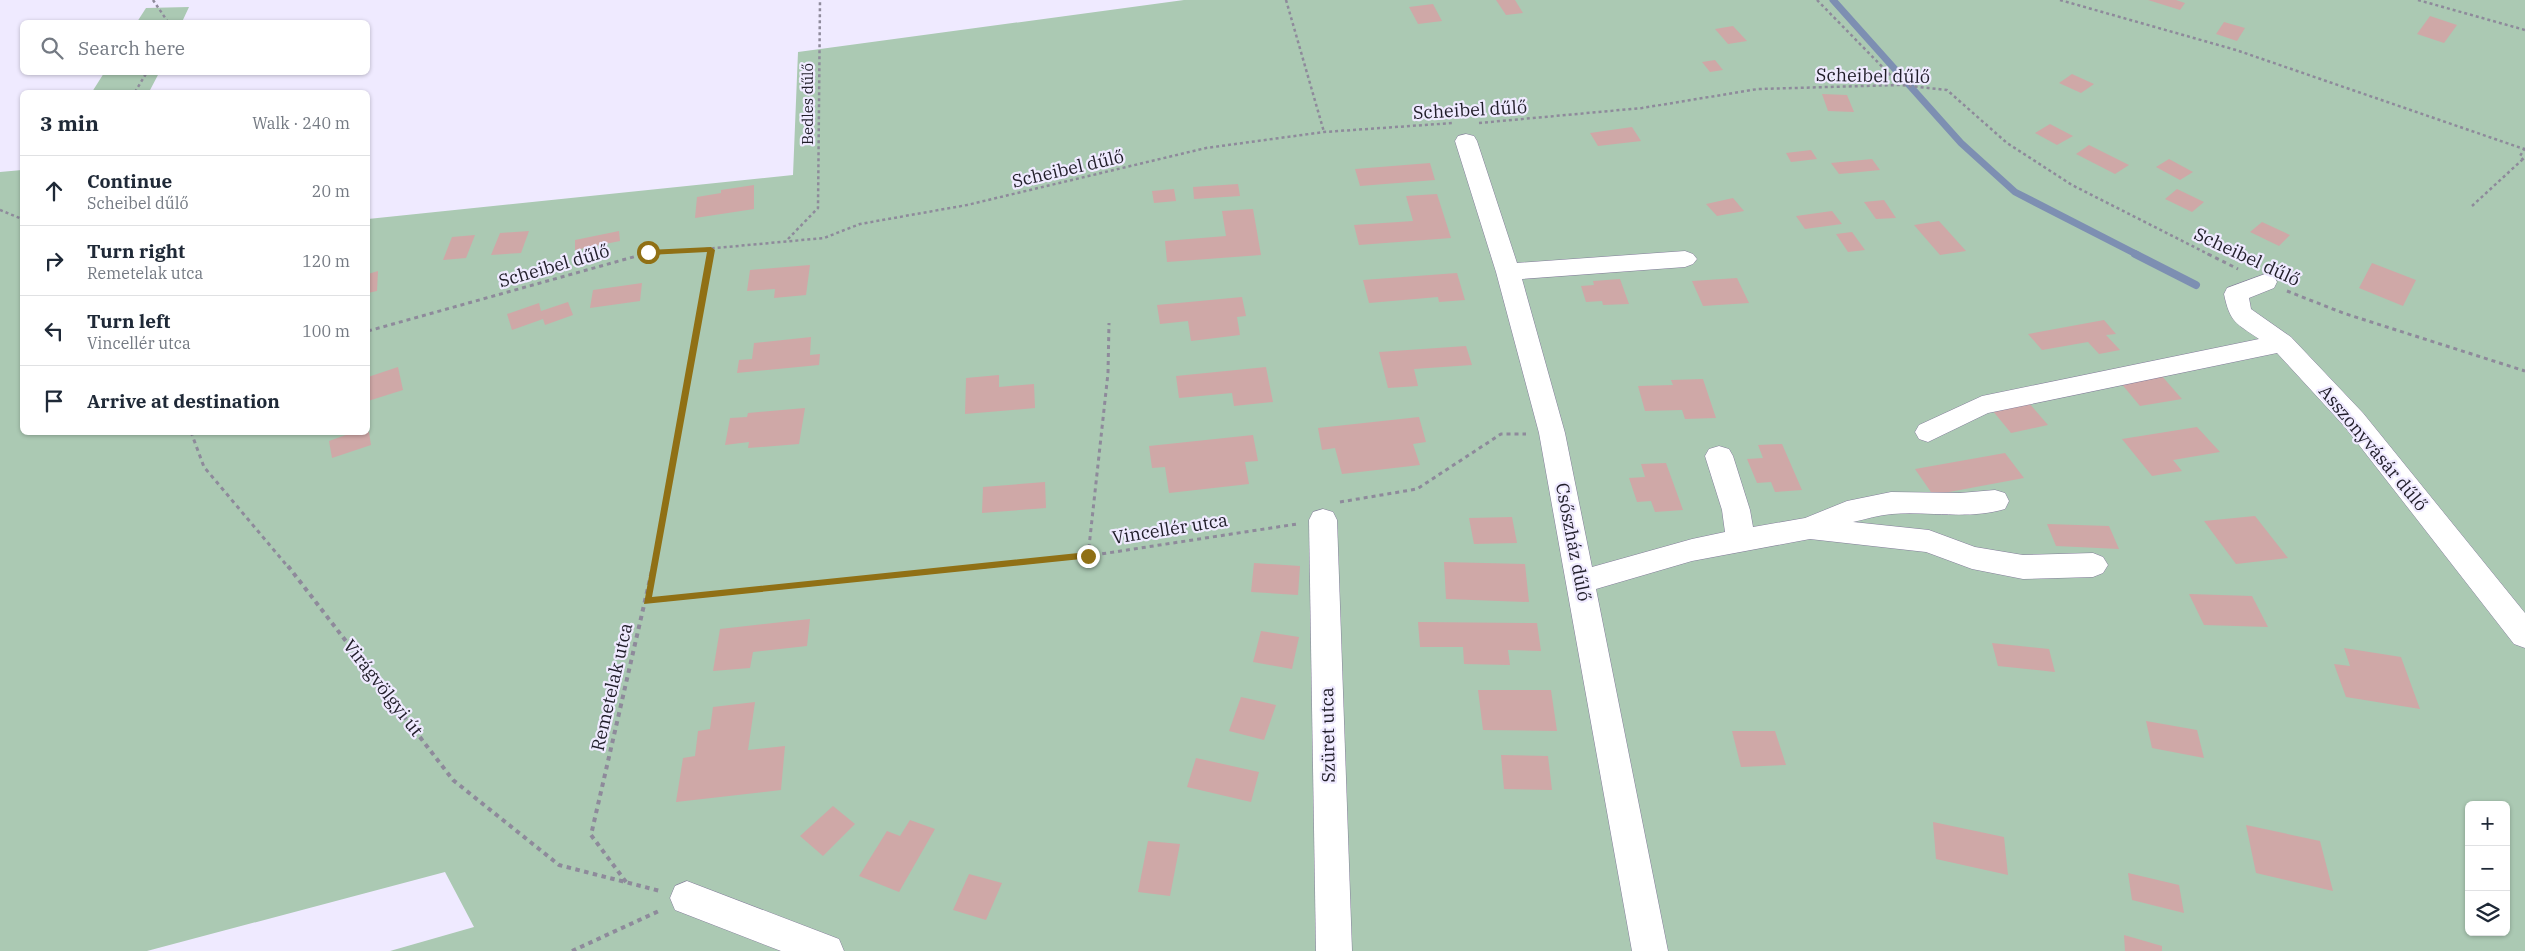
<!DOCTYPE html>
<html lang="en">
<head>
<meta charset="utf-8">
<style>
	:root { --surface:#fff; --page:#f2f2f3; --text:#1f2937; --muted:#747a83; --line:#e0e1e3 }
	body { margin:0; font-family:"IBM Plex Serif",serif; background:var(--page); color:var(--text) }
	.controls { position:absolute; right:15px; bottom:15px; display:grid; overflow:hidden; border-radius:8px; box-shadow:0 1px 4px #0004 }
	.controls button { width:45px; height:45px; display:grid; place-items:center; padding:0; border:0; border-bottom:1px solid var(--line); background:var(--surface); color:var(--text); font:25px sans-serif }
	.stop { position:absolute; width:15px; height:15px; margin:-11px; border:4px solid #907015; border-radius:50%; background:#fff }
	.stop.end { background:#907015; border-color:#fff; box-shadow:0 1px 5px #0008 }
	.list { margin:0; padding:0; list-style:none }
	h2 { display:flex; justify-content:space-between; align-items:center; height:65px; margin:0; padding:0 20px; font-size:21px }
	h2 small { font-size:16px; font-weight:400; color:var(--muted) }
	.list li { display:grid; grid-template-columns:32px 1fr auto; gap:15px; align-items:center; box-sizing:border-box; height:70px; padding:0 20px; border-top:1px solid var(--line) }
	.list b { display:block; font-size:19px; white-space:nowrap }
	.list p { margin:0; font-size:16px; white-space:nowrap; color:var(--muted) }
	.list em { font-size:16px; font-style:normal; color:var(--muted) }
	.icon { flex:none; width:28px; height:28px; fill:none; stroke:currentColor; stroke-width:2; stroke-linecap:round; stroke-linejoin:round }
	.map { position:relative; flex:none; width:2525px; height:951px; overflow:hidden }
	.search { position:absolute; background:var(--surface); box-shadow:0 1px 4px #0004; left:20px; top:20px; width:350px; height:55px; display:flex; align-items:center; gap:12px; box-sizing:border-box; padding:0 18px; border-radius:8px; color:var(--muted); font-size:19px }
	.panel { position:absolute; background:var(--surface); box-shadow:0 1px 4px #0004; left:20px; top:90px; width:350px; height:345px; border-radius:8px }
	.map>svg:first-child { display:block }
	.green { fill:#abc9b3; fill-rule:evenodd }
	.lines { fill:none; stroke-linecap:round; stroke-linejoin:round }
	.stream-far1 { stroke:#7d8fb2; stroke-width:7 }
	.stream { stroke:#7d8fb2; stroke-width:8 }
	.building { fill:#cfa8a7 }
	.minor-casing { stroke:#847d9b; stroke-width:1 }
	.path-far2 { stroke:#8e8a9b; stroke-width:2.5; stroke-dasharray:3 3; stroke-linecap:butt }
	.path-far1 { stroke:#8e8a9b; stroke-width:3; stroke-dasharray:4 4; stroke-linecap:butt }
	.path { stroke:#8e8a9b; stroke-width:4; stroke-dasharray:4.5 4.5; stroke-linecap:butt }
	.minor { fill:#fff; fill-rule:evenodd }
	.route { fill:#907015 }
	.labels { text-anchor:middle; stroke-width:4.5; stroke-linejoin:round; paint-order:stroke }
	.far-street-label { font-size:15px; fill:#201d29; stroke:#efeaff }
	.street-label { font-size:18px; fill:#201d29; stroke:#efeaff }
</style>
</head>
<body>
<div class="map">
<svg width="2525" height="951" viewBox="0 0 2525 951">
	<rect width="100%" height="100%" fill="#efeaff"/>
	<!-- green -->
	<g class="green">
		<path d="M 1184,0 L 2525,0 L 2525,951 L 390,951 L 474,927 L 445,872 L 147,951 L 0,951 L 0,172 L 22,170 L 22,432 L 368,432 L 368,219 L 793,175 L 798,52 ZM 2469,805 L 2506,805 L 2506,932 L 2469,932 Z"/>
		<path d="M 189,7 L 182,22 L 137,22 L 146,8 Z"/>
		<path d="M 104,73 L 104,72 L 159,73 L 149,92 L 92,92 Z"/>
	</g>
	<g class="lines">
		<!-- stream-far1 -->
		<path class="stream-far1" d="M 1833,0 L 1961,143 L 2015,192 L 2138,255"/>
		<!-- stream -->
		<path class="stream" d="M 2135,254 L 2196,285"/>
	</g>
	<!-- building -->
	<g class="building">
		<path d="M 1496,0 L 1515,0 L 1523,13 L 1506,15 Z"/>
		<path d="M 2148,0 L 2176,0 L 2185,3 L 2180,10 Z"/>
		<path d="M 1433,4 L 1442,21 L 1418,24 L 1409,7 Z"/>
		<path d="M 2430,16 L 2457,25 L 2444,43 L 2417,34 Z"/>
		<path d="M 2224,22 L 2245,28 L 2237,41 L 2216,34 Z"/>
		<path d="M 1733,26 L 1747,41 L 1728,44 L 1715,29 Z"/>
		<path d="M 1715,60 L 1723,70 L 1710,72 L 1702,62 Z"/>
		<path d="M 2072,74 L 2094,84 L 2081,93 L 2059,83 Z"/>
		<path d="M 1822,94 L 1847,95 L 1854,112 L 1828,111 Z"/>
		<path d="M 2050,124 L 2073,136 L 2057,145 L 2035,133 Z"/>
		<path d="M 1632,127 L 1641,141 L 1598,146 L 1590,133 Z"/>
		<path d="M 2089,145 L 2129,165 L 2115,174 L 2076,154 Z"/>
		<path d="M 1811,150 L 1817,159 L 1791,162 L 1786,153 Z"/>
		<path d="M 1872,159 L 1880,170 L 1839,174 L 1831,163 Z"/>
		<path d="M 2169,159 L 2193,172 L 2180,180 L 2156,167 Z"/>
		<path d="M 1430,163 L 1435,180 L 1360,186 L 1355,169 Z"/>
		<path d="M 1238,184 L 1240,196 L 1194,199 L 1193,187 Z"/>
		<path d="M 754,185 L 754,209 L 695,218 L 697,197 L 721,193 L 721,190 Z"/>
		<path d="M 1174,189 L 1176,201 L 1154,203 L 1152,191 Z"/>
		<path d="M 2177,189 L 2204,202 L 2192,212 L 2165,199 Z"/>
		<path d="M 1437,194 L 1451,238 L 1359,245 L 1354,225 L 1413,221 L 1406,196 Z"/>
		<path d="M 1733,198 L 1744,211 L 1717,216 L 1706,204 Z"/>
		<path d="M 1884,200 L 1896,218 L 1876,219 L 1864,202 Z"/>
		<path d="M 1253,209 L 1261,255 L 1167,262 L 1165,241 L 1226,236 L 1222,211 Z"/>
		<path d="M 1832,211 L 1842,224 L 1805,229 L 1796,216 Z"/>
		<path d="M 1939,221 L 1966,251 L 1940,255 L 1914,225 Z"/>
		<path d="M 2262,222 L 2290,235 L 2279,246 L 2250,232 Z"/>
		<path d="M 529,231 L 521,253 L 491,255 L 500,233 Z"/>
		<path d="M 619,231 L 620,241 L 575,250 L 575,240 Z"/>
		<path d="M 1852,232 L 1865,250 L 1848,252 L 1836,234 Z"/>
		<path d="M 475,235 L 466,258 L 443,260 L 452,237 Z"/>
		<path d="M 2372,263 L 2416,280 L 2403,306 L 2359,288 Z"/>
		<path d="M 810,265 L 806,295 L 774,298 L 775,289 L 747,291 L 750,270 Z"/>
		<path d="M 378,271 L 377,291 L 368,293 L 368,274 Z"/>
		<path d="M 1457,273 L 1465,300 L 1439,302 L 1438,297 L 1369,303 L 1363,280 Z"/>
		<path d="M 1737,278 L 1749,303 L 1703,306 L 1692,281 Z"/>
		<path d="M 1620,279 L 1629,304 L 1603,305 L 1602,301 L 1586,302 L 1581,286 L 1594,285 L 1593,281 Z"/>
		<path d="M 642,283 L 640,301 L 590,308 L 593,290 Z"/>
		<path d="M 1242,297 L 1246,316 L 1237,317 L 1240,335 L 1191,341 L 1188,321 L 1160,324 L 1157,305 Z"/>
		<path d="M 568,302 L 573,315 L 545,325 L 543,319 L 512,330 L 507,314 L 539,303 L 541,311 Z"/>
		<path d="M 2104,320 L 2116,334 L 2106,335 L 2120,350 L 2099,354 L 2088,342 L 2042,350 L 2028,334 Z"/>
		<path d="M 811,337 L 810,355 L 820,354 L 819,365 L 737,373 L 739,360 L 752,359 L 754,343 Z"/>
		<path d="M 1466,346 L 1472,365 L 1414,369 L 1418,386 L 1388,388 L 1379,352 Z"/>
		<path d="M 398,367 L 403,390 L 368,401 L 368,377 Z"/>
		<path d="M 1266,367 L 1273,402 L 1234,406 L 1232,393 L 1179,398 L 1176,376 Z"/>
		<path d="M 999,375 L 999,387 L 1034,384 L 1035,408 L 965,414 L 966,378 Z"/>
		<path d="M 2161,375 L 2182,399 L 2140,406 L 2120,382 Z"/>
		<path d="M 1703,379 L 1716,418 L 1685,419 L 1682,410 L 1645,411 L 1638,386 L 1673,385 L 1671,380 Z"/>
		<path d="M 2029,403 L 2048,425 L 2011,433 L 1992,410 Z"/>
		<path d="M 805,408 L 799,444 L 748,448 L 749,442 L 725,445 L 730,418 L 747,417 L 748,413 Z"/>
		<path d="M 1419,417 L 1426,442 L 1413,444 L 1420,465 L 1342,474 L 1335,448 L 1322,450 L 1318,428 Z"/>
		<path d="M 2197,427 L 2220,452 L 2173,460 L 2182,471 L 2152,476 L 2122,439 Z"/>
		<path d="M 354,432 L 369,432 L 371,445 L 332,458 L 329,441 Z"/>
		<path d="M 1253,435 L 1258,461 L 1245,462 L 1249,484 L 1169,493 L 1165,467 L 1152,468 L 1149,446 Z"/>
		<path d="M 1782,444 L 1802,490 L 1775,492 L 1771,482 L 1757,483 L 1747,459 L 1763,458 L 1758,445 Z"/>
		<path d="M 2005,453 L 2024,478 L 1933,495 L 1915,469 Z"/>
		<path d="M 1666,463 L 1683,510 L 1655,512 L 1651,501 L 1637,502 L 1629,478 L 1645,477 L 1641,464 Z"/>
		<path d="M 1045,482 L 1046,508 L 982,513 L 983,487 Z"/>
		<path d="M 2255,516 L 2288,558 L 2236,564 L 2204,521 Z"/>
		<path d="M 1512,517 L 1517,543 L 1474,544 L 1469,518 Z"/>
		<path d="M 2047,524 L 2109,526 L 2119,549 L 2056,546 Z"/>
		<path d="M 1444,562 L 1525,564 L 1529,602 L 1446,599 Z"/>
		<path d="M 1254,563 L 1300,566 L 1298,595 L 1251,592 Z"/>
		<path d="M 2189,594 L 2252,596 L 2268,627 L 2204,625 Z"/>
		<path d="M 810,619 L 807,646 L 753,652 L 750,668 L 713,671 L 720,629 Z"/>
		<path d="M 1418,622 L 1537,623 L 1541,651 L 1508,650 L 1510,665 L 1464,664 L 1463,647 L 1420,647 Z"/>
		<path d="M 1261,631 L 1299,637 L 1292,669 L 1253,662 Z"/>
		<path d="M 1992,643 L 2049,649 L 2055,672 L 1998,666 Z"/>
		<path d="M 2344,648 L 2401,657 L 2420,709 L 2346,697 L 2334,664 L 2350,666 Z"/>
		<path d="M 1478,690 L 1551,690 L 1557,731 L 1483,730 Z"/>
		<path d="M 1241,697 L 1276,705 L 1264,740 L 1229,731 Z"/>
		<path d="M 755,702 L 748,750 L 785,746 L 781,790 L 676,802 L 683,758 L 695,756 L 698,731 L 710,729 L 713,707 Z"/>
		<path d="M 2146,721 L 2197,730 L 2204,758 L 2152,748 Z"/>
		<path d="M 1732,731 L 1775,731 L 1786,765 L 1741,767 Z"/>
		<path d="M 1501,755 L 1548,756 L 1552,790 L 1504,789 Z"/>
		<path d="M 1196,758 L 1259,772 L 1251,802 L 1187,787 Z"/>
		<path d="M 833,806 L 855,824 L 823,856 L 800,836 Z"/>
		<path d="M 910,820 L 935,829 L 899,892 L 859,876 L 887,831 L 900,836 Z"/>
		<path d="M 1933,822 L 2004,837 L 2008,875 L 1936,859 Z"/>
		<path d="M 2246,825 L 2320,841 L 2333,891 L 2256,873 Z"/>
		<path d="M 1148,841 L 1180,844 L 1170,896 L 1138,892 Z"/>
		<path d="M 2128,873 L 2179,885 L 2184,913 L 2132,900 Z"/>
		<path d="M 969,874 L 1002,883 L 986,920 L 953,910 Z"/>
		<path d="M 2124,935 L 2162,946 L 2162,951 L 2125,951 Z"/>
	</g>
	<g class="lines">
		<!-- minor casing -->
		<g class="minor-casing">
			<g id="minor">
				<path d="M 1466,134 L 1474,136 L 1477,141 L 1517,263 L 1685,251 L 1693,254 L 1697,259 L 1693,264 L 1685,267 L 1522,279 L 1565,433 L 1592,567 L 1692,539 L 1725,532 L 1722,510 L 1705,456 L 1709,449 L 1719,446 L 1729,449 L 1733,456 L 1750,510 L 1753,527 L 1805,518 L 1847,501 L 1891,492 L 1960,493 L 1995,490 L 2005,493 L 2009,501 L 2005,509 C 1968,520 1929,511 1892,514 C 1879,515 1866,519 1853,522 L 1929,530 L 1975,547 L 2023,555 L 2093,553 L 2103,557 L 2108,565 L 2103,573 L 2093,577 L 2023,579 L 1972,569 L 1926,552 L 1810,539 L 1692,561 L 1596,589 L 1668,951 L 1632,951 L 1539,433 L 1496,272 L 1455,141 L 1458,136 Z"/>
				<path d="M 2265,274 L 2274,276 L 2277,282 L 2274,288 L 2249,298 L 2251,309 L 2291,337 L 2363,413 L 2525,613 L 2525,648 L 2514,644 L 2345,427 L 2277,353 L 1988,413 L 1928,442 L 1919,439 L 1915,432 L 1919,425 L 1982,396 L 2259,339 C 2236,323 2230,323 2224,294 L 2227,288 Z"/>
				<path d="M 1323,509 L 1333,512 L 1337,520 L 1352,951 L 1316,951 L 1309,520 L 1313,512 Z"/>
				<path d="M 687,881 L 839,939 L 844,951 L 781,951 L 675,910 L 670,898 L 675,886 Z"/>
			</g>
		</g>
		<!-- path-far2 -->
		<g class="path-far2">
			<path d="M 153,0 L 168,22"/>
			<path d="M 1286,0 L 1324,132"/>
			<path d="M 1817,0 L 1900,85"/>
			<path d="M 2060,0 L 2236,50 L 2524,149"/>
			<path d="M 2418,0 L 2525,30"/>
			<path d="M 135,92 L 147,72"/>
			<path d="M 1479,123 L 1642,108 L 1758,89 L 1900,85 L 1947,90 L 2007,143 L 2072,185 L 2210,255"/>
			<path d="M 2525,148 L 2520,156 L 2525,162"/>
			<path d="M 2472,206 L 2522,160"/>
			<path d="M 0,210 L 22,219"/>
			<path d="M 788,239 L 818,208 L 820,0"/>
			<path d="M 640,255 L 824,238 L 860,224 L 967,205 L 1206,148 L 1324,132 L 1453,123"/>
			<path d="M 710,255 L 711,250"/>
		</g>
		<!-- path-far1 -->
		<g class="path-far1">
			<path d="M 2208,254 L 2238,269"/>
			<path d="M 2287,291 L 2343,313 L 2525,371"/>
			<path d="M 368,331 L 644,254"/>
			<path d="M 191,432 L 204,467 L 289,568"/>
			<path d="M 1340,502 L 1417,489 L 1501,434 L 1526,434"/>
			<path d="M 1088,556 L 1108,373 L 1109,323"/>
			<path d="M 653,568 L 710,254"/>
			<path d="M 975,568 L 1088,556 L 1297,524"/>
		</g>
		<!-- path -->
		<g class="path">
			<path d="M 288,566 L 453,780 L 559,865 L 660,891"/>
			<path d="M 647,601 L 987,566"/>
			<path d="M 626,882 L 591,835 L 653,566"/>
			<path d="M 572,951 L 661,910"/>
		</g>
		<!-- minor -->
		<use href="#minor" class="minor"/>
	</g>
	<!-- route -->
	<path class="route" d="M 711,247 L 715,250 L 652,597 L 1088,552 L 1092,556 L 1091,558 L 644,604 L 707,252 L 648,255 L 644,252 L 648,250 Z"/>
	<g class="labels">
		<!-- far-street labels -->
		<g class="far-street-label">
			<text transform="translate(808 104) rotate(-90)" y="5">Bedles dűlő</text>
		</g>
		<!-- street labels -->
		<g class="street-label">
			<text transform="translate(1873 76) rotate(1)" y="6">Scheibel dűlő</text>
			<text transform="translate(1470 110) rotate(-3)" y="6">Scheibel dűlő</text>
			<text transform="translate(1068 169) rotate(-13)" y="6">Scheibel dűlő</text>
			<text transform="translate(2247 257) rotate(25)" y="6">Scheibel dűlő</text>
			<text transform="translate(554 266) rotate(-16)" y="6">Scheibel dűlő</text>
			<text transform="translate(2373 448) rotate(50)" y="6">Asszonyvásár dűlő</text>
			<text transform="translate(1170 529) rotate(-9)" y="6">Vincellér utca</text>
			<text transform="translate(1573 542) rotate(79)" y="6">Csőszház dűlő</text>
			<text transform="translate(612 687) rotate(-77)" y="6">Remetelak utca</text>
			<text transform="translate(383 688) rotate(52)" y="6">Virágvölgyi út</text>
			<text transform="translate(1328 735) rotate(-91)" y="6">Szüret utca</text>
		</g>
	</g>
</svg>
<div class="controls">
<button>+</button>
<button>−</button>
<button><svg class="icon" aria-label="layers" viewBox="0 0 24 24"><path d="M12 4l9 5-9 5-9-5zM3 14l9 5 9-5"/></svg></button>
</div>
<div class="stop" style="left:648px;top:252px"></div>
<div class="stop end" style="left:1088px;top:556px"></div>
<div class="search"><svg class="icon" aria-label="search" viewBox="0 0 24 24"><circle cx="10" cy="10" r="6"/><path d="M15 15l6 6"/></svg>Search here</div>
<section class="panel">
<h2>3 min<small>Walk · 240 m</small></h2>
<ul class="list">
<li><svg class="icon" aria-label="ahead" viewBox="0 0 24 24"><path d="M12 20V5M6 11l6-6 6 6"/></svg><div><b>Continue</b><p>Scheibel dűlő</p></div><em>20 m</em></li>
<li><svg class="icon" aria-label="right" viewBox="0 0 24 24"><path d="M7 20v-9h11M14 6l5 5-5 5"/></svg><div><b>Turn right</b><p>Remetelak utca</p></div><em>120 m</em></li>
<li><svg class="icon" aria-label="left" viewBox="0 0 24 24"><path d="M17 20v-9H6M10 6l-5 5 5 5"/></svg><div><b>Turn left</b><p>Vincellér utca</p></div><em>100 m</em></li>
<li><svg class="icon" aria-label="arrive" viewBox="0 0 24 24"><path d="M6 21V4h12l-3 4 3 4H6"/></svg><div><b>Arrive at destination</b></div></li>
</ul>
</section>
</div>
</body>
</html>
